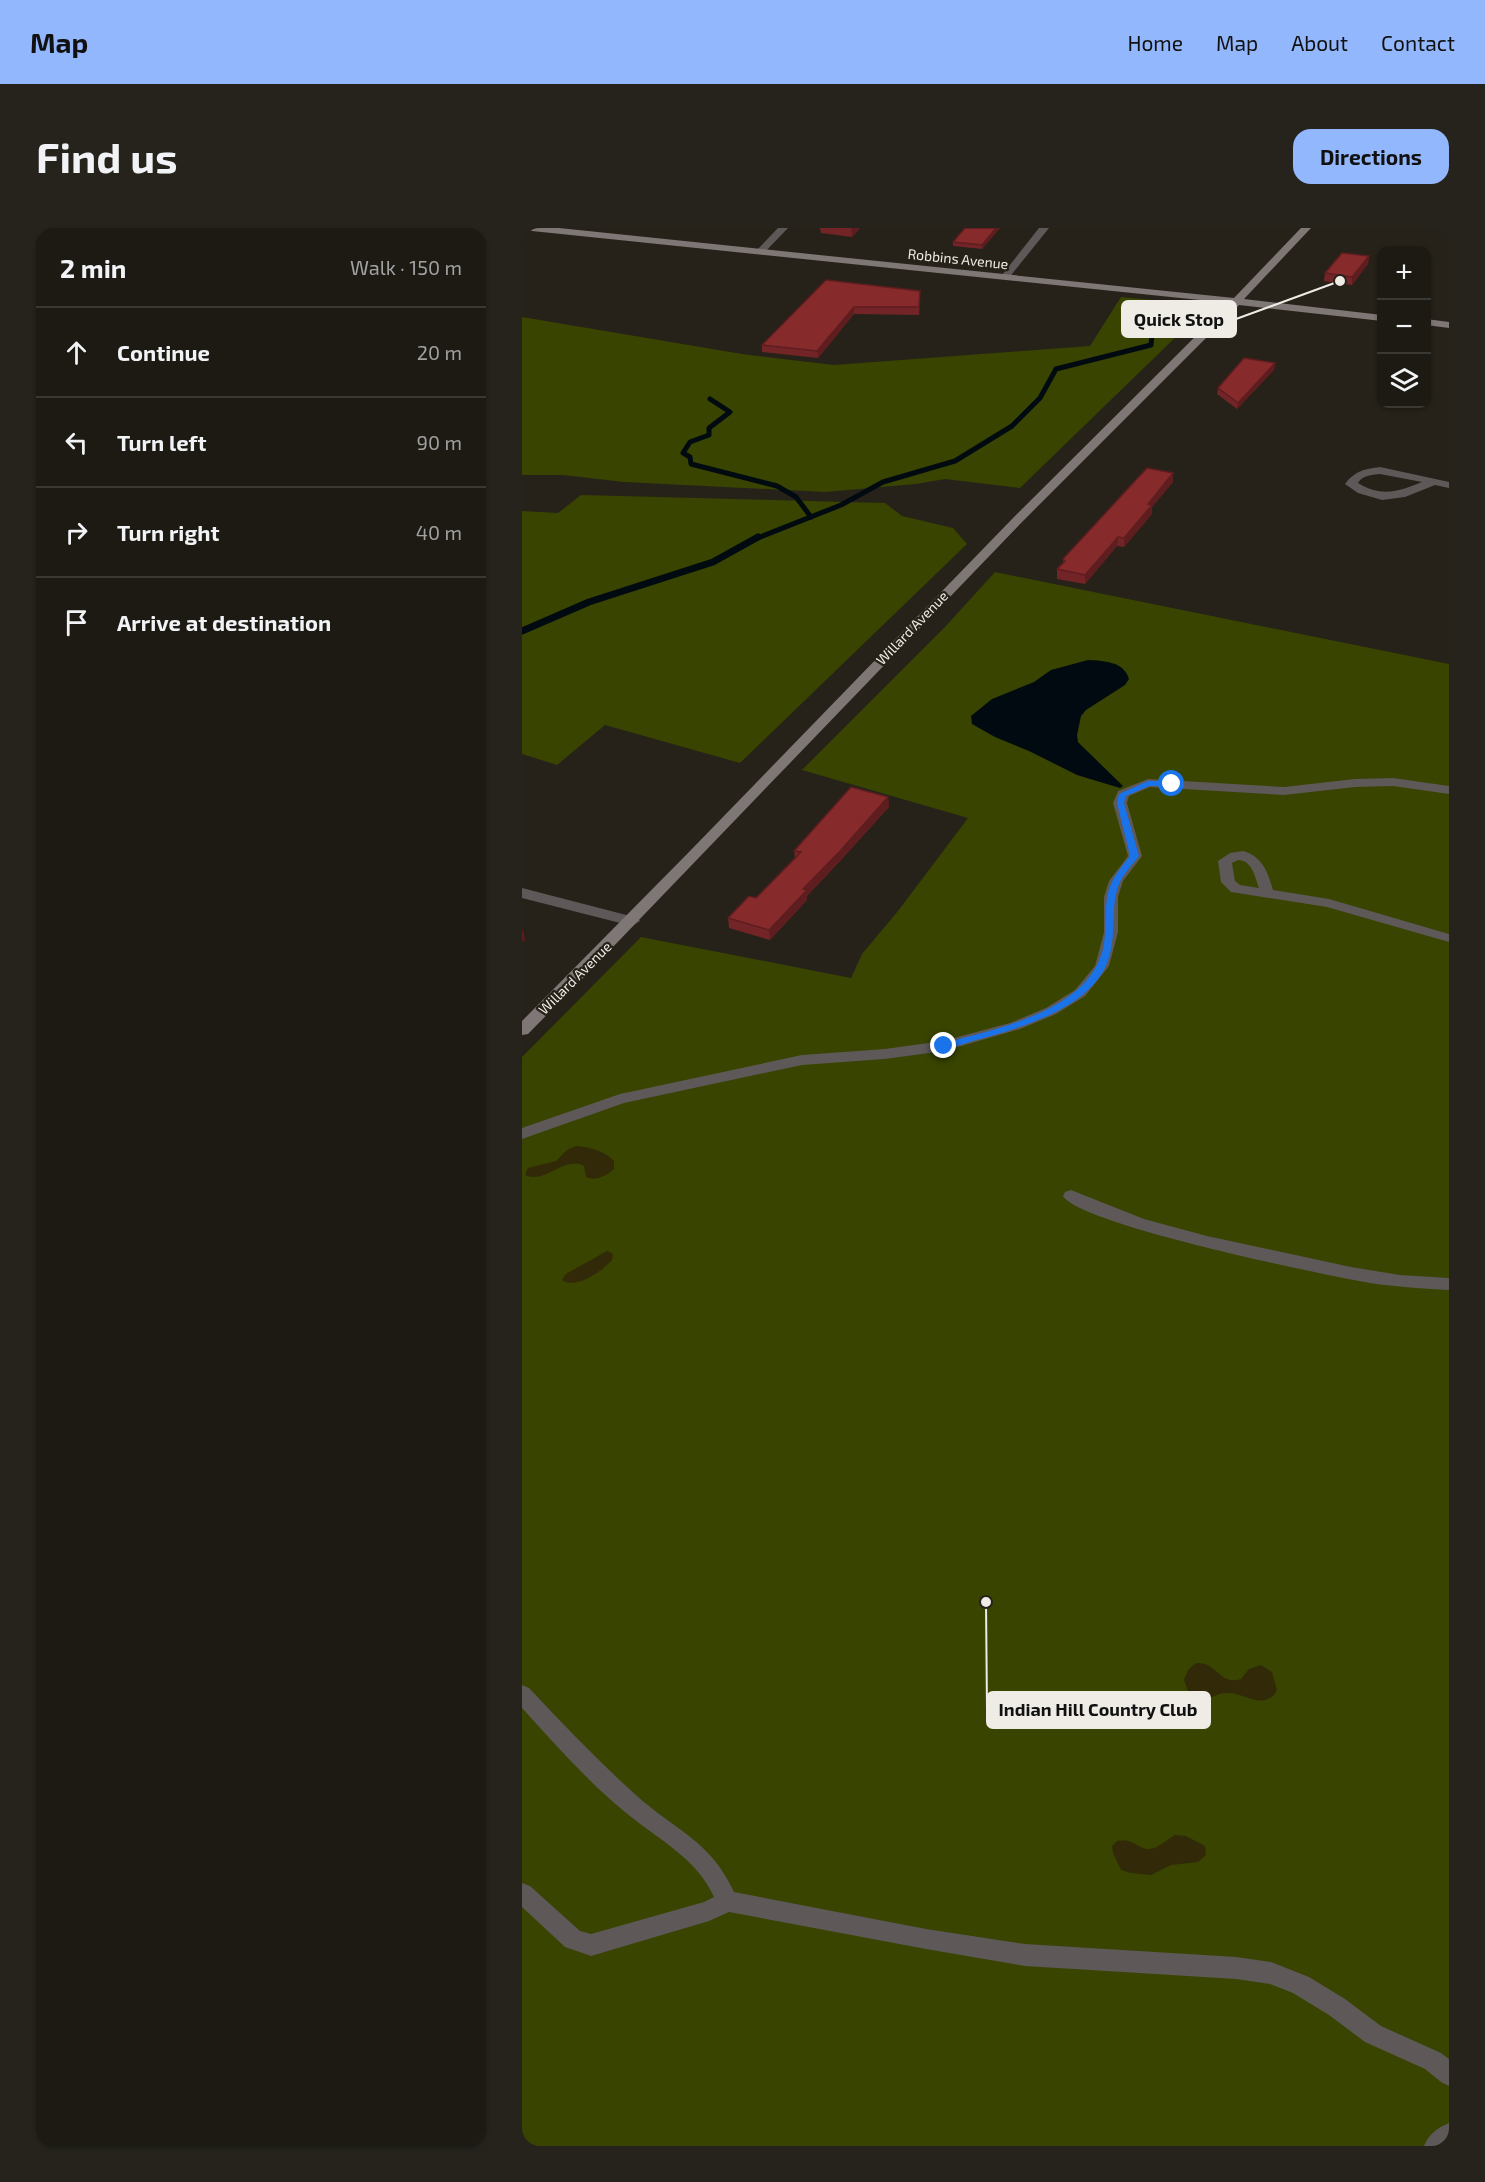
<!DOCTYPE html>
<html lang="en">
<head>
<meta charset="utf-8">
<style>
	:root { --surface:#1c1a13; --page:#25231c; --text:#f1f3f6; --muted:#a0a1a0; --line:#3a3833; --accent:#93b7fd }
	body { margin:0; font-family:"Exo 2",sans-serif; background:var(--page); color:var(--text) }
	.controls { position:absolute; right:18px; top:18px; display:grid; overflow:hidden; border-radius:12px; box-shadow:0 2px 4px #0004 }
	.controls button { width:54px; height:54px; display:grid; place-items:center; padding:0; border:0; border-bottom:2px solid var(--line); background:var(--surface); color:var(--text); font:30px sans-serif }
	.stop { position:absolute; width:18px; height:18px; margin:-14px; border:4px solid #1a73e8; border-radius:50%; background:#fff }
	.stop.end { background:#1a73e8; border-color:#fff; box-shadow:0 2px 6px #0008 }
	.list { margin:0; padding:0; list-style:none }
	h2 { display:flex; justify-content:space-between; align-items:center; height:78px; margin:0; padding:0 24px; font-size:26px }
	h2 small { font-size:20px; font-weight:400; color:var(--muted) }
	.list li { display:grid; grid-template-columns:39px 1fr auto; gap:18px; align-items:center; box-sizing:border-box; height:90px; padding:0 24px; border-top:2px solid var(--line) }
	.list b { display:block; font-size:22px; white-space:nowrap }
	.list em { font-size:20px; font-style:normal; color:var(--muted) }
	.icon { flex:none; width:33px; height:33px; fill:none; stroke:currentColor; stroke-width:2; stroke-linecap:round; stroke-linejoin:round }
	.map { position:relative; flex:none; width:927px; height:1918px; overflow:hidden; border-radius:18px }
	header { display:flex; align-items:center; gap:36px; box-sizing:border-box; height:84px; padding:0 30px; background:var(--accent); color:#111 }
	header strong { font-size:28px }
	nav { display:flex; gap:33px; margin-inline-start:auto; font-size:21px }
	.intro { display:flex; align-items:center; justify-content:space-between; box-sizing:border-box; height:144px; padding:0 36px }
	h1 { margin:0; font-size:42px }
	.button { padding:15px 27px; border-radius:18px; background:var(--accent); color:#111; font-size:21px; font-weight:700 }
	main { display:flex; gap:36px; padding:0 36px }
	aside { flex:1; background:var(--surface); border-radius:18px; box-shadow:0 2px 4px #0004 }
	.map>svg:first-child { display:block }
	.green { fill:#384400 }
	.sand { fill:#312908 }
	.water { fill:#010a11 }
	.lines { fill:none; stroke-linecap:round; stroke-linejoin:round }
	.stream-far1 { stroke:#010a11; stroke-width:5 }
	.stream { stroke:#010a11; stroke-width:7 }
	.lane { fill:#5e5858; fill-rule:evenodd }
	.street { fill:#5e5858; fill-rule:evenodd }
	.secondary { fill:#7f7676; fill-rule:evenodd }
	.wall { fill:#732426 }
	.shaded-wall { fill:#5e1d1f }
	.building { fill:#862a2c; stroke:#5e1d1f; stroke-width:1.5 }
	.route { fill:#1a73e8 }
	.labels { text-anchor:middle; stroke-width:4.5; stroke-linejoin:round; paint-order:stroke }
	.far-street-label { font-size:14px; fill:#efece6; stroke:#262219 }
	.leader { fill:none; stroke:#efece6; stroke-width:2 }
	.callout-dot { fill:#efece6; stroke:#262219; stroke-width:2 }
	.callout { fill:#efece6; stroke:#efece6; stroke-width:2 }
	.callout-label { font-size:18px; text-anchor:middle; font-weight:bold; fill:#111 }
</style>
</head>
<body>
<header>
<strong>Map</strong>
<nav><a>Home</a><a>Map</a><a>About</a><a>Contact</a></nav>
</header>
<div class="intro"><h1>Find us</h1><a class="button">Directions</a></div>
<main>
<aside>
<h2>2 min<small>Walk · 150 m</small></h2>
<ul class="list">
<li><svg class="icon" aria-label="ahead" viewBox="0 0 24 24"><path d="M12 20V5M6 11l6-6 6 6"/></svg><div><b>Continue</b></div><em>20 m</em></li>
<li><svg class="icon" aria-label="left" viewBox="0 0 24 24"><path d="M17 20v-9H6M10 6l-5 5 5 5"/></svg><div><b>Turn left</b></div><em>90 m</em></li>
<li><svg class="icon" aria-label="right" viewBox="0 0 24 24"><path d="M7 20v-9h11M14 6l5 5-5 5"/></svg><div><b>Turn right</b></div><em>40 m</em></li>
<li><svg class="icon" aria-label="arrive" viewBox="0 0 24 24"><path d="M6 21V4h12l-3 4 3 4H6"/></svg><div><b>Arrive at destination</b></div></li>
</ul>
</aside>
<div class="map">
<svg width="927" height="1918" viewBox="0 0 927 1918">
	<rect width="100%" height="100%" fill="#262219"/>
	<!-- green -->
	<g class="green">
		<path d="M 599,69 L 652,74 L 677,84 L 660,103 L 498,260 L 423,251 L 394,256 L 303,264 L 102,254 L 41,247 L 0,247 L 0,89 L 220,126 L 312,137 L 568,118 Z"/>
		<path d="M 59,267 L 363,275 L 380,288 L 431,300 L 445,316 L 218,535 L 83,497 L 35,537 L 0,526 L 0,283 L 36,285 Z"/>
		<path d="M 473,344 L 927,436 L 927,1918 L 0,1918 L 0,829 L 119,709 L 329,750 L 340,726 L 376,683 L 446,590 L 280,542 L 422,400 Z"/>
	</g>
	<!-- sand -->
	<g class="sand">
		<path d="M 54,918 C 68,919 82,923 92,933 L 92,941 C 84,948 75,953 64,949 L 62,938 C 43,927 22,957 3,947 L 6,940 L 34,933 L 45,922 Z"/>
		<path d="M 85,1023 L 91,1026 L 90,1032 C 80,1043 54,1062 40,1052 L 44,1046 Z"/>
		<path d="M 674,1435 C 694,1433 698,1458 719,1451 L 727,1441 L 739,1437 L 750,1444 L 755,1462 C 743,1484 724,1465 706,1465 C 696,1464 688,1472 678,1472 L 667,1466 L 662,1452 L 666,1442 Z"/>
		<path d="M 653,1607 L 664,1608 L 683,1618 L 684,1627 L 676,1634 L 649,1637 L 629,1647 L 609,1645 L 599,1642 L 591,1625 L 590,1618 L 595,1613 C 611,1609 615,1621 627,1621 C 636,1621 645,1611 653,1607 Z"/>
	</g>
	<!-- water -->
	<path class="water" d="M 566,432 C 581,433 602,433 607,451 L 603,457 L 564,482 L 559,488 L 555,507 L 556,514 L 562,520 L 601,558 L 598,560 L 555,547 L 507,523 L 473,509 L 450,496 L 449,488 L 470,471 L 512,454 L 529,442 Z"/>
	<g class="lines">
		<!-- stream-far1 -->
		<g class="stream-far1">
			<path d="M 188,171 L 208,184 L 187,200 L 187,207 L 168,214 L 161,225 L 168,229 L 169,236 L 255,258 L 274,269 L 289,289"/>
			<path d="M 233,311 L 319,277 L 361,254 L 433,233 L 490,198 L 518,170 L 534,141 L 629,117 L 630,107 L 661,79"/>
		</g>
		<!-- stream -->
		<path class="stream" d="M 0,403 L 67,374 L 191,334 L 236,309"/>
		<!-- lane -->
		<g class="lane">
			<path d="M 871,550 L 927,558 L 927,566 L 871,558 L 833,559 L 762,567 L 628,559 L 607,568 L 605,575 L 620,628 L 601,653 L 596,669 L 596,704 L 587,738 L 563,768 L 534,786 L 498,801 L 422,823 L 363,831 L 280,837 L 102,875 L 0,911 L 0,900 L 98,866 L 280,827 L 363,821 L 421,813 L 488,795 L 524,780 L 553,762 L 573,738 L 582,704 L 582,669 L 587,653 L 606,628 L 591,575 L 596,563 L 626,551 L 762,559 L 833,551 Z"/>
			<path d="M 721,623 C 740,628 746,644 751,662 L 807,671 L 927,706 L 927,714 L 805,679 L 709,664 L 699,654 L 696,633 L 708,625 ZM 716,632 C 730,632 733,649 737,660 L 718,657 L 713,653 L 710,635 Z"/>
			<path d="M 549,962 L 622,991 L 685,1008 L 829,1039 L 878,1047 L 927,1050 L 927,1062 C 903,1061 879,1059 854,1056 C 810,1049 558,997 541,968 L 543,964 Z"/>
			<path d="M 0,1457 L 7,1460 C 42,1497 77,1534 115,1568 C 154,1603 189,1613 212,1664 L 404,1701 L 503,1716 L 714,1729 L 749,1734 L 787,1749 L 823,1771 L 859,1798 L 919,1825 L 927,1831 L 927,1858 L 919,1854 L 903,1841 L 843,1814 L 807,1787 L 771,1765 L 748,1756 L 714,1751 L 503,1738 L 404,1721 L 207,1684 L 187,1693 L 69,1728 L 43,1719 L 0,1679 L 0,1655 L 8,1658 L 58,1703 L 69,1706 L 182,1674 L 192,1669 C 175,1630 134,1610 103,1584 C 66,1554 33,1516 0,1480 Z"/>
			<path d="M 927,1895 L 927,1918 L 902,1918 C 907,1906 915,1900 927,1895 Z"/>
		</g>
		<!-- street -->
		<g class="street">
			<path d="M 256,0 L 266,0 L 241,26 L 235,26 L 235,22 Z"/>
			<path d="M 517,0 L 527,0 L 486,51 L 480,51 L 480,47 Z"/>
			<path d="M 858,239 L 927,254 L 927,260 L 913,257 L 883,269 L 860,272 L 836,265 L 823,256 C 833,243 842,241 858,239 ZM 858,246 L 900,254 C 876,264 859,269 836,255 C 841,247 849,247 858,246 Z"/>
			<path d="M 0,660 L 116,690 L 118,693 L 110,698 L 0,670 Z"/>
		</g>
		<!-- secondary -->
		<g class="secondary">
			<path d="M 5,0 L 37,0 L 712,70 L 779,0 L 789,0 L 722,71 L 860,87 L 860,93 L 717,77 L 500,294 L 63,748 L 6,806 L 0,807 L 0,793 L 167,624 L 492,289 L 707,75 L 10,3 Z"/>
			<path d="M 904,91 L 927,94 L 927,100 L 904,97 Z"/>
		</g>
	</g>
	<!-- wall -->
	<g class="wall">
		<path d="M 298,0 L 338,0 L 330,9 L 299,5 Z"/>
		<path d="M 478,0 L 460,21 L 431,18 L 431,14 Z"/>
		<path d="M 847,28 L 846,36 L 830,57 L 802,53 L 803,45 Z"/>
		<path d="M 304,52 L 398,70 L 397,87 L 332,86 L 296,130 L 240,124 L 240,117 Z"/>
		<path d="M 753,135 L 752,142 L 715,181 L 695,166 L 696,160 Z"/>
		<path d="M 651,245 L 651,254 L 630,279 L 630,286 L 602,319 L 595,318 L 563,356 L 535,351 L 535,341 L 541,335 L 541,331 Z"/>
		<path d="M 366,569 L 367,579 L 319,632 L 285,668 L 285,672 L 248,712 L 207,700 L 206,690 L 234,670 L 273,630 L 272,623 Z"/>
	</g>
	<!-- shaded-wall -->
	<g class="shaded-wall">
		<path d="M 330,0 L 338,0 L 330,9 L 329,1 Z"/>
		<path d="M 474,0 L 478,0 L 460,21 L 460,17 Z"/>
		<path d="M 847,28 L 846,36 L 830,57 L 830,49 Z"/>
		<path d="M 332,79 L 332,86 L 296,130 L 295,123 Z"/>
		<path d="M 753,135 L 752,142 L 715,181 L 716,175 Z"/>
		<path d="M 651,245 L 651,254 L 630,279 L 630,286 L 602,319 L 602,310 L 626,276 Z"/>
		<path d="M 596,309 L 595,318 L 563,356 L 563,347 Z"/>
		<path d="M 366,569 L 367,579 L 319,632 L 285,668 L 285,672 L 248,712 L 247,702 L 281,661 Z"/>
		<path d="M 0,702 L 1,702 L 3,712 L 0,714 Z"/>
	</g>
	<!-- building -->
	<g class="building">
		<path d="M 443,0 L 474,0 L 460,17 L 431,14 Z"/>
		<path d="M 820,25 L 847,28 L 830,49 L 803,45 Z"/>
		<path d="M 304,52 L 398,63 L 397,79 L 332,79 L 295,123 L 240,117 Z"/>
		<path d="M 722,130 L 753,135 L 716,175 L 696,160 Z"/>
		<path d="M 625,240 L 651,245 L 626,276 L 630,277 L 602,310 L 596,309 L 563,347 L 535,341 L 543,333 L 541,331 Z"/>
		<path d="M 329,559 L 366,569 L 319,622 L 281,661 L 285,662 L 247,702 L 206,690 L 227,668 L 234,670 L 279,624 L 272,623 Z"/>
	</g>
	<!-- route -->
	<path class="route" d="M 626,553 L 650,553 L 653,556 L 650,558 L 627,558 L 604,568 L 602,575 L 617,628 C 611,636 602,645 598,654 C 587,677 596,709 585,735 C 567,781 497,800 454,812 C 443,815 430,821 419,819 L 419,816 C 472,801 566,784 581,721 C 586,700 580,674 590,654 C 594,645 602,636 608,628 L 595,575 L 597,566 Z"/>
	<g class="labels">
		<!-- far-street labels -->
		<g class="far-street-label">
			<text transform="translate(436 31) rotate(6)" y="5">Robbins Avenue</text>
			<text transform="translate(390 400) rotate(-46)" y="5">Willard Avenue</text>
			<text transform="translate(53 750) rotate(-45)" y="5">Willard Avenue</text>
		</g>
	</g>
	<!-- callouts -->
	<path class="leader" d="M818 53L714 91M464 1374L465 1482"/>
	<g class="callout-dot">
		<circle cx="818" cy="53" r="6"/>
		<circle cx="464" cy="1374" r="6"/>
	</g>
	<g class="callout">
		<rect x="600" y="73" width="114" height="36" rx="6"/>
		<rect x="465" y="1464" width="223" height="36" rx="6"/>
	</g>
	<g class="callout-label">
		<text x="657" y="98">Quick Stop</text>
		<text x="576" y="1488">Indian Hill Country Club</text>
	</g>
</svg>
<div class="controls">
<button>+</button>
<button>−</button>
<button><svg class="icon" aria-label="layers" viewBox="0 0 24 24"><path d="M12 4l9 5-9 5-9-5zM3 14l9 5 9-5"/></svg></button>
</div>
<div class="stop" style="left:650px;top:556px"></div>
<div class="stop end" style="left:422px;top:818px"></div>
</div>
</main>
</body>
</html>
